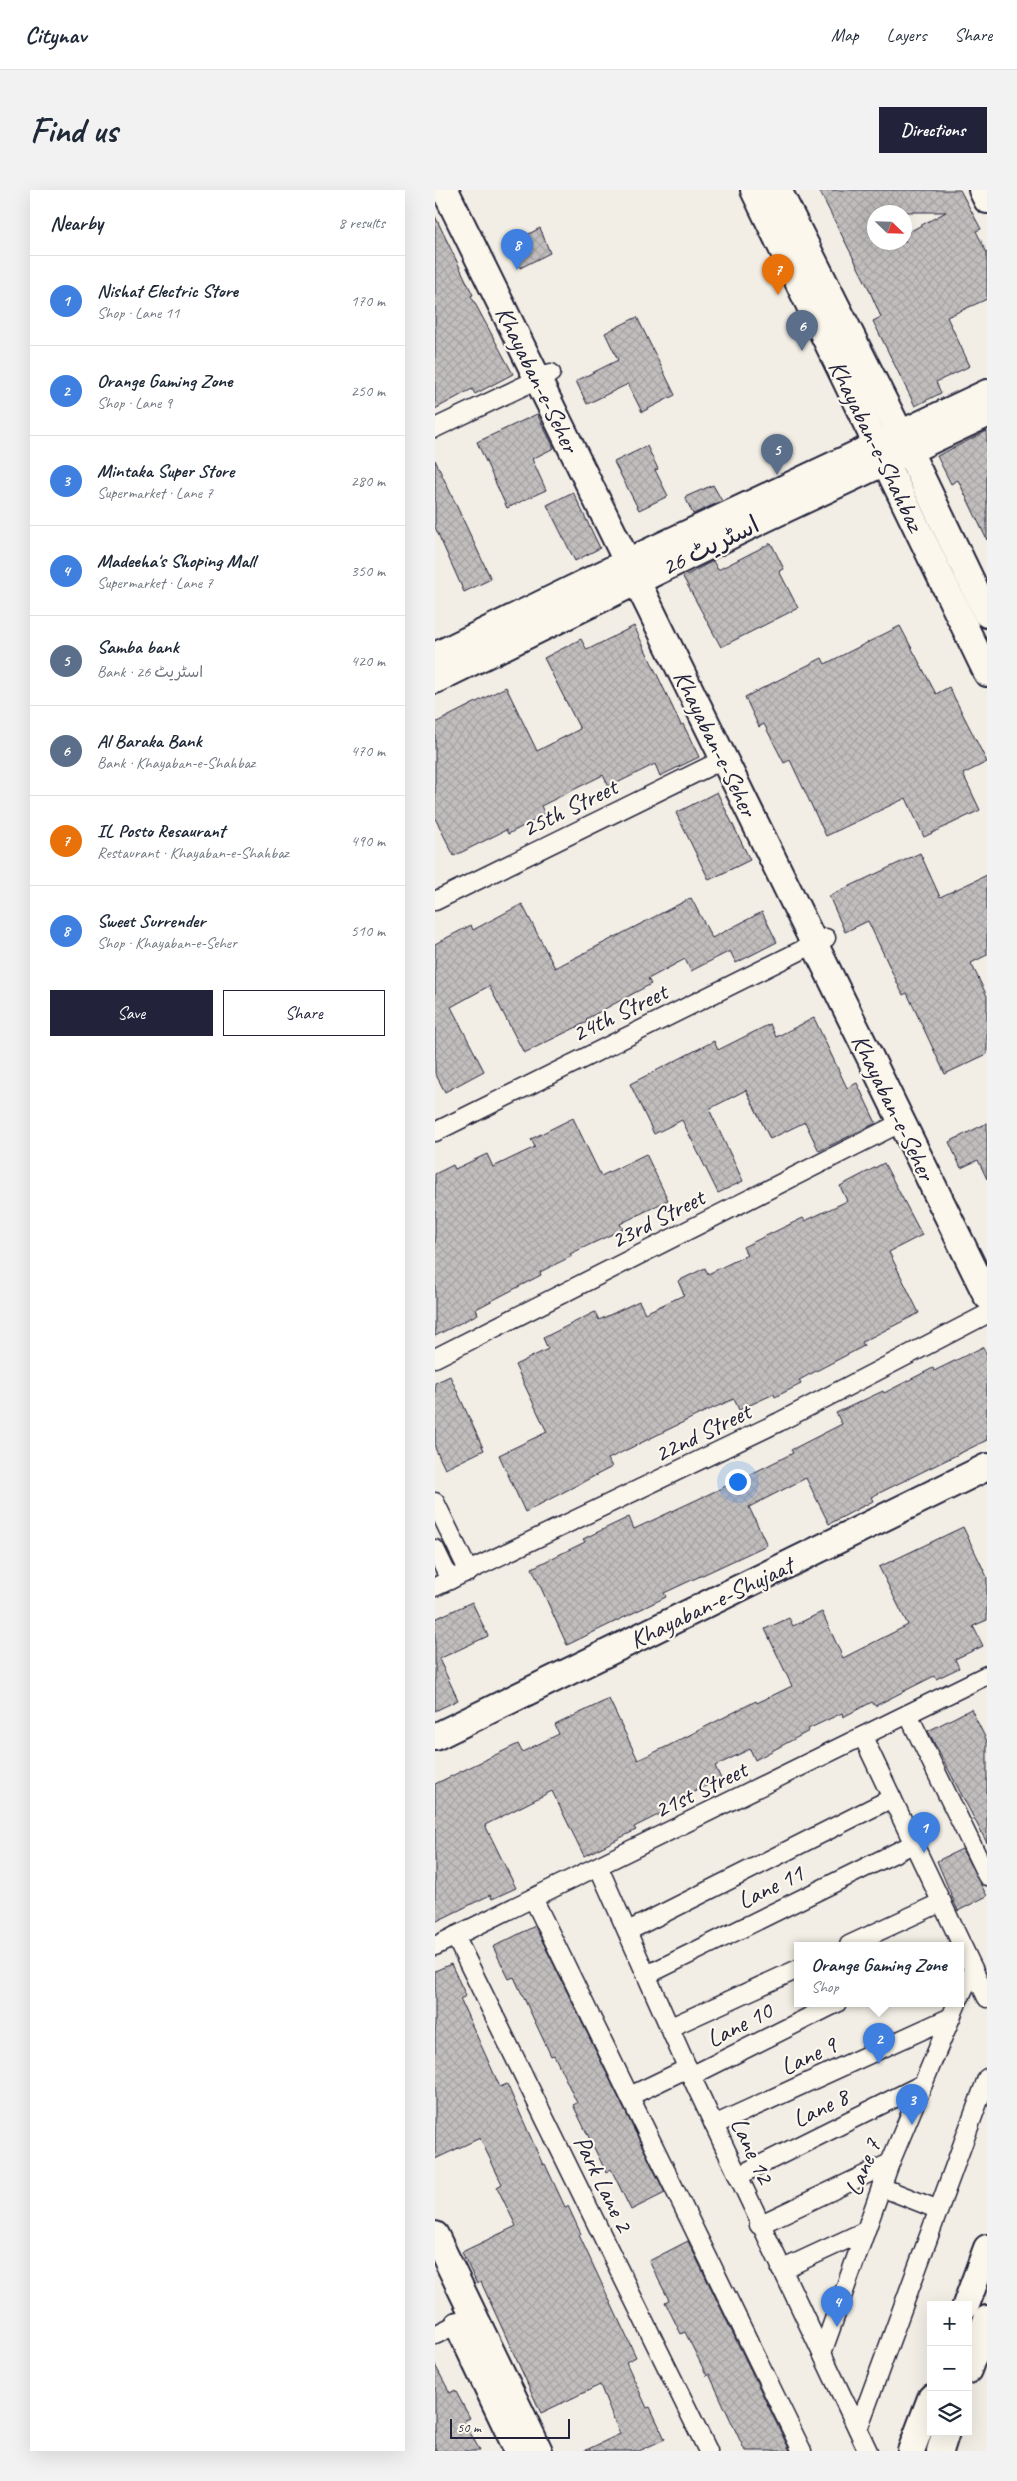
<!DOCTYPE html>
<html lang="en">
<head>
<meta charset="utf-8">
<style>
	:root { --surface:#fff; --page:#f2f2f3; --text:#1f2937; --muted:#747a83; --line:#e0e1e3; --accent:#22223b }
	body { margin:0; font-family:Caveat,"Playpen Sans Arabic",sans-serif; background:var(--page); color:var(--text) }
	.controls { position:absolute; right:15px; bottom:15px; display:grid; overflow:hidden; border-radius:0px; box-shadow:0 5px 20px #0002 }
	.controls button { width:45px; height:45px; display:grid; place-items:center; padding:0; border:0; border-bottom:1px solid var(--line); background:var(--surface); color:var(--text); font:25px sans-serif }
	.compass { position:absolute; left:432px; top:15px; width:45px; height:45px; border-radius:50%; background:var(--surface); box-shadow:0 5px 20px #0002; rotate:113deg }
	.scale { position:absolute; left:15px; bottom:12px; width:120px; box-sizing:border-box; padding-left:5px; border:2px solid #22223b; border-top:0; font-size:14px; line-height:18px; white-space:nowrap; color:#22223b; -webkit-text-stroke:4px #fbf7ec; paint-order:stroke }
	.you { position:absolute; left:302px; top:1291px; width:18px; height:18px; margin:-12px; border:4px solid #fff; border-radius:50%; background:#1a73e8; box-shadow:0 0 0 8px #1a73e833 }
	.badge { display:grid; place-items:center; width:32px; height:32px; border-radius:50%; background:var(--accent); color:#fff; font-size:16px; font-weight:700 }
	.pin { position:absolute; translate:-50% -41px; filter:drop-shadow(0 1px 2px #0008) }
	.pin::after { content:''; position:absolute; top:26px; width:18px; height:15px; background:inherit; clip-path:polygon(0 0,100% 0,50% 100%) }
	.popup { position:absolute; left:359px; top:1752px; width:170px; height:65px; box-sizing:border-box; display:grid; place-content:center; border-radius:0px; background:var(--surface); filter:drop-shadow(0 1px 4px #0005); font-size:16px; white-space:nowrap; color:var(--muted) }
	.popup b { font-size:19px; color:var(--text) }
	.popup::after { content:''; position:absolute; left:50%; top:100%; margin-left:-10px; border:10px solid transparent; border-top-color:var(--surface) }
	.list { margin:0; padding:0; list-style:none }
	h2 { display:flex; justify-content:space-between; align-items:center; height:65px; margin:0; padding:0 20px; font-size:21px }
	h2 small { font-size:16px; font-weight:400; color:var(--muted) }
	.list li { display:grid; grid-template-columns:32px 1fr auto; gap:15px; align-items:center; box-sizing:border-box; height:90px; padding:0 20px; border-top:1px solid var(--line) }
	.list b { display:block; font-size:19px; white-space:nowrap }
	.list p { margin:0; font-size:16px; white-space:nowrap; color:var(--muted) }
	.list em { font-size:16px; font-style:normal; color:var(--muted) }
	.actions { display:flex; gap:10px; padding:15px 20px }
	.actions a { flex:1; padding:11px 0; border:1px solid var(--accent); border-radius:0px; text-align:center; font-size:18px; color:var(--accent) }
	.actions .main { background:var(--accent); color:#fff }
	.icon { flex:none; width:28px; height:28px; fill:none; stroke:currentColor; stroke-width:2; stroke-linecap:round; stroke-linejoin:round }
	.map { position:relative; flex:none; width:552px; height:2261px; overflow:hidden; border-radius:0px }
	header { display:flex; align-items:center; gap:30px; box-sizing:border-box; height:70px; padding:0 25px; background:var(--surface); border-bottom:1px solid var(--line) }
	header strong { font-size:24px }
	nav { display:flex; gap:28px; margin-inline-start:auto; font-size:18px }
	.intro { display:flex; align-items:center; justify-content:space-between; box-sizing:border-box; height:120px; padding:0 30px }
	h1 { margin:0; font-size:35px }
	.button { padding:12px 22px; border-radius:0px; background:var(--accent); color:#fff; font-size:18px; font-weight:700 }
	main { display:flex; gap:30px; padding:0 30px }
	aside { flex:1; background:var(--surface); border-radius:0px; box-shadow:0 5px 20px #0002 }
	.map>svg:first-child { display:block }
	.building { fill:url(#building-cross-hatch); stroke:#22223b; fill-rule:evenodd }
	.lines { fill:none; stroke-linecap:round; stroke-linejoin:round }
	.street-casing { stroke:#22223b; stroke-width:21 }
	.secondary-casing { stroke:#22223b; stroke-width:30 }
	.street { stroke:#fbf7ec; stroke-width:18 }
	.secondary { stroke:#fbf7ec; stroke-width:26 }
	.labels { text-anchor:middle; stroke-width:4.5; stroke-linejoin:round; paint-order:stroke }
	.street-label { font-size:25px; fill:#22223b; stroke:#fbf7ec }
</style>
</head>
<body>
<header>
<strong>Citynav</strong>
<nav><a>Map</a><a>Layers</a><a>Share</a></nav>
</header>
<div class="intro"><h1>Find us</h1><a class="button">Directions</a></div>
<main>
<aside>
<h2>Nearby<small>8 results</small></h2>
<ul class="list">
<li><span class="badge" style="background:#3f7fe0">1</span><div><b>Nishat Electric Store</b><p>Shop · Lane 11</p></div><em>170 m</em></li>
<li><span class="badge" style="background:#3f7fe0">2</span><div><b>Orange Gaming Zone</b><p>Shop · Lane 9</p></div><em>250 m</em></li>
<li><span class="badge" style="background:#3f7fe0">3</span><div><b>Mintaka Super Store</b><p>Supermarket · Lane 7</p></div><em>280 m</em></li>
<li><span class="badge" style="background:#3f7fe0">4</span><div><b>Madeeha's Shoping Mall</b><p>Supermarket · Lane 7</p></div><em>350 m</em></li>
<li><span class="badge" style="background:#5c6f8a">5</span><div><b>Samba bank</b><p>Bank · اسٹریٹ 26</p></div><em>420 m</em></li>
<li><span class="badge" style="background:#5c6f8a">6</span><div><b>Al Baraka Bank</b><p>Bank · Khayaban-e-Shahbaz</p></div><em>470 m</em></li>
<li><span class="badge" style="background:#e8710a">7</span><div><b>IL Posto Resaurant</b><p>Restaurant · Khayaban-e-Shahbaz</p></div><em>490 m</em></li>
<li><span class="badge" style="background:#3f7fe0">8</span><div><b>Sweet Surrender</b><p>Shop · Khayaban-e-Seher</p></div><em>510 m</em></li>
</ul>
<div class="actions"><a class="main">Save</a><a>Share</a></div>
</aside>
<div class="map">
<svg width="552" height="2261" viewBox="0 0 552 2261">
	<defs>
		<pattern id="building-cross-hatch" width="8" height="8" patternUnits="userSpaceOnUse" patternTransform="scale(1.25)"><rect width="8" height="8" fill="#c2bebe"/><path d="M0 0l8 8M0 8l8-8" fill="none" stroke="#a6a3a4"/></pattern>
	</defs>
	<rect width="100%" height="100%" fill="#f2eee5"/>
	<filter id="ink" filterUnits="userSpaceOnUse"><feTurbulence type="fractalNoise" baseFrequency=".02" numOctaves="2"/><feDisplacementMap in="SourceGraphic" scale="10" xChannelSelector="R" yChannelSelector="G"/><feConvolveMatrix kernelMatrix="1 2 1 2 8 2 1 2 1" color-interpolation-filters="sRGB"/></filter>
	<g filter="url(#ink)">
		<!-- building -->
		<g class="building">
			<path d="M 384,0 L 525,0 L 546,39 L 541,41 L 552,63 L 552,109 L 512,127 L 535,176 L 501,192 L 506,203 L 480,216 L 438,131 L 446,127 L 433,97 ZM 440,22 L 511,22 L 470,44 L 470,52 L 440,52 Z"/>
			<path d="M 0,26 L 38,105 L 36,106 L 78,184 L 40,204 L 37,199 L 0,219 Z"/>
			<path d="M 105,38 L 115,63 L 85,78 L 75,54 Z"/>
			<path d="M 202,127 L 240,205 L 207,222 L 193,194 L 152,214 L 141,191 L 183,170 L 170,143 Z"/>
			<path d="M 102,224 L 119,258 L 97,269 L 111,300 L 72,318 L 42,252 Z"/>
			<path d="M 552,241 L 552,350 L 523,290 L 516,294 L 502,266 Z"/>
			<path d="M 212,256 L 223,279 L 220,280 L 233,306 L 204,320 L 179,272 Z"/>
			<path d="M 0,270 L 56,389 L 29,402 L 0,337 Z"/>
			<path d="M 278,295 L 287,311 L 258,324 L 250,307 Z"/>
			<path d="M 138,302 L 165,358 L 140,371 L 112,315 Z"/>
			<path d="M 336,353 L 349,379 L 344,381 L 363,418 L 286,457 L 248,387 L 278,371 L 283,380 Z"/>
			<path d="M 199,436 L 246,535 L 248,534 L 264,567 L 225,586 L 220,574 L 174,597 L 168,585 L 106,616 L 110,625 L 73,644 L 71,640 L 19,666 L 0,628 L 0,533 L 71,497 L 102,561 L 145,539 L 109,468 L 146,449 L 152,460 Z"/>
			<path d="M 465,436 L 501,504 L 514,497 L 552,572 L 528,584 L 545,620 L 489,647 L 471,608 L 391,646 L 355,570 L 349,573 L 329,534 L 324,537 L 310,507 L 387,468 L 390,474 Z"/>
			<path d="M 282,602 L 315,670 L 274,690 L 241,623 Z"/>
			<path d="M 485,663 L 505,707 L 552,685 L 552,765 L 536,773 L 552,806 L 552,864 L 510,884 L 472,803 L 468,805 L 433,731 L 410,742 L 394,706 Z"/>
			<path d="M 256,708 L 277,748 L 327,722 L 342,752 L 301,773 L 295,761 L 256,781 L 250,769 L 213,789 L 216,794 L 151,829 L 152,832 L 89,863 L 54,796 L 16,817 L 49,881 L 10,902 L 0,883 L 0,754 L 36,735 L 38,740 L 87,714 L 120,778 Z"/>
			<path d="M 379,828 L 412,898 L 422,893 L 441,933 L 384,961 L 370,932 L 335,949 L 311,900 L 274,919 L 308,991 L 283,1003 L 247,930 L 219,944 L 195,894 L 279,851 L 283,860 L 335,834 L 341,847 Z"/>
			<path d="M 138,928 L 166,986 L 211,964 L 233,1010 L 185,1034 L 188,1039 L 135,1064 L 137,1066 L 105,1082 L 106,1085 L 41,1119 L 43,1124 L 0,1146 L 0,984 L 18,975 L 20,979 L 52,964 L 58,977 L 100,957 L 96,949 Z"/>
			<path d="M 552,933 L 552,989 L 543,970 L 526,978 L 514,952 Z"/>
			<path d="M 449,973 L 487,1045 L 454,1062 L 484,1123 L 427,1152 L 429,1156 L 364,1190 L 366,1194 L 340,1207 L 339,1204 L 304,1220 L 299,1209 L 267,1223 L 173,1269 L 177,1277 L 90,1322 L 64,1265 L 112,1242 L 80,1175 L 113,1159 L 108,1148 L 160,1122 L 164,1130 L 204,1111 L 210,1123 L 249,1105 L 243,1091 L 270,1078 L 273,1084 L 312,1065 L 308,1057 L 368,1028 L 370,1031 L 412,1011 L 405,996 Z"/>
			<path d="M 548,1157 L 552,1165 L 552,1250 L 436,1307 L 438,1311 L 394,1334 L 371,1288 L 314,1317 L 332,1355 L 229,1403 L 231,1407 L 132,1455 L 97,1378 L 150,1352 L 148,1349 L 194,1327 L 199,1339 L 304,1290 L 358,1263 L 356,1260 L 407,1234 L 401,1223 L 448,1201 L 449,1203 L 498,1178 L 499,1181 Z"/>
			<path d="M 15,1186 L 49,1260 L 10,1279 L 0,1258 L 0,1193 Z"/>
			<path d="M 528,1337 L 552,1387 L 552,1430 L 538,1436 L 548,1456 L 520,1469 L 524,1478 L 501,1489 L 499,1486 L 440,1516 L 437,1512 L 408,1527 L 407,1523 L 373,1539 L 374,1541 L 320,1570 L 315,1559 L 280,1576 L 286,1589 L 227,1617 L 229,1622 L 199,1637 L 201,1640 L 149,1666 L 117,1601 L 50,1635 L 81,1698 L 57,1709 L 55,1705 L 0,1732 L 0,1594 L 83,1554 L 87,1562 L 124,1544 L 120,1535 L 174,1509 L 203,1570 L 233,1556 L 321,1511 L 322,1513 L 357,1496 L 330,1439 L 354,1428 L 358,1436 L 387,1422 L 408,1468 L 473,1435 L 444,1377 Z"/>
			<path d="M 37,1412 L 53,1446 L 4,1469 L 23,1510 L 0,1521 L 0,1429 Z"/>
			<path d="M 536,1519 L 552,1551 L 552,1653 L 493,1541 Z"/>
			<path d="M 527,1659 L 552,1706 L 523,1721 L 502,1671 Z"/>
			<path d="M 100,1736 L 230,2003 L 196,2020 L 176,1979 L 171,1982 L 138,1915 L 142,1913 L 119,1865 L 116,1866 L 79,1787 L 74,1789 L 58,1757 Z"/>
			<path d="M 16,1774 L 31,1806 L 25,1809 L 65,1897 L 72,1894 L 108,1975 L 110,1974 L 130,2017 L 133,2016 L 146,2044 L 144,2045 L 201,2167 L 191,2172 L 212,2218 L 215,2217 L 230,2249 L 204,2261 L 149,2261 L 185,2244 L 165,2195 L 106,2223 L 46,2092 L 42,2094 L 27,2062 L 81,2036 L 62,1997 L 67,1994 L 45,1948 L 0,1969 L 0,1781 Z"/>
			<path d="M 253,2051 L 355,2261 L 310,2261 L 274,2184 L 272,2186 L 250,2142 L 246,2144 L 230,2112 L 234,2110 L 214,2071 Z"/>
			<path d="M 0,2175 L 15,2203 L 20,2200 L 35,2228 L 29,2231 L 45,2261 L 0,2261 Z"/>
		</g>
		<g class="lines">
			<!-- street casing -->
			<g class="street-casing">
				<g id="street">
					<path d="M 0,238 L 116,183"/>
					<path d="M 0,711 L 289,569"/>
					<path d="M 0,942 L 391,748"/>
					<path d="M 0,1168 L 467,932"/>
					<path d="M 0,1312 L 34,1382"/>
					<path d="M 0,1359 L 15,1390"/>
					<path d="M 0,1397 L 344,1232 L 552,1124"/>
					<path d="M 473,1524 L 552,1686"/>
					<path d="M 428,1547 L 552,1808"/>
					<path d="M 164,1678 L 256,1886 L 433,2261"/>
					<path d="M 98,1708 L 367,2261"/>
					<path d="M 193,1741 L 457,1608"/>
					<path d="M 20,1746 L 273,2261"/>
					<path d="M 414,1755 L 507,1712"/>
					<path d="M 0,1756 L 552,1485"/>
					<path d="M 212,1785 L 480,1653"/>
					<path d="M 525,1807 L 538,1779"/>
					<path d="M 236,1837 L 363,1779"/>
					<path d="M 256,1886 L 402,1813"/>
					<path d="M 195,1906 L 253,1878"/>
					<path d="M 279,1935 L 516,1827"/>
					<path d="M 303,1986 L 488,1894"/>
					<path d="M 446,1997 L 504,2020"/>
					<path d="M 324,2035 L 455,1973"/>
					<path d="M 346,2080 L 428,2042"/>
					<path d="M 0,2145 L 22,2134"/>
					<path d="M 387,2163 L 455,1973 L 522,1813"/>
					<path d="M 423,2239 L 552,1888"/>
				</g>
			</g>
			<!-- secondary casing -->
			<g class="secondary-casing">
				<g id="secondary">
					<path d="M 10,0 L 552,1106"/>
					<path d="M 319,0 L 552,483"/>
					<path d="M 343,0 L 474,261 L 552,424"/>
					<path d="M 547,0 L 552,10"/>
					<path d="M 0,466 L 205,366 L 552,203"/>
					<path d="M 0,490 L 331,328 L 552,224"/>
					<path d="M 0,1547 L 552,1277"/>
					<path d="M 0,2045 L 104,2261"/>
					<path d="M 531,2115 L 552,2058"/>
					<path d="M 23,2135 L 83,2261"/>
					<path d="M 533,2180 L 552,2129"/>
					<path d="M 476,2261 L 496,2208"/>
					<path d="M 505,2261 L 511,2242"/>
				</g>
			</g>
			<!-- street -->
			<use href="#street" class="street"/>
			<!-- secondary -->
			<use href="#secondary" class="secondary"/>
		</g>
	</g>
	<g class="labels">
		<!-- street labels -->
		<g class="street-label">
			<text transform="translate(103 189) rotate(64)" y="9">Khayaban-e-Seher</text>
			<text transform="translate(442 255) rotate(64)" y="9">Khayaban-e-Shahbaz</text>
			<text transform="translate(275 355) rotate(-26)" y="9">اسٹریٹ 26</text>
			<text transform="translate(281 553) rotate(64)" y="9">Khayaban-e-Seher</text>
			<text transform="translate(134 617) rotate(-26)" y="9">25th Street</text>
			<text transform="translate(184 822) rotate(-26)" y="9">24th Street</text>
			<text transform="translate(459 917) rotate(64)" y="9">Khayaban-e-Seher</text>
			<text transform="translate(222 1028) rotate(-27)" y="9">23rd Street</text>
			<text transform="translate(267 1242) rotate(-26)" y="9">22nd Street</text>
			<text transform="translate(276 1412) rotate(-26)" y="9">Khayaban-e-Shujaat</text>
			<text transform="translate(265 1599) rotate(-26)" y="9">21st Street</text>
			<text transform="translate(335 1696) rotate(-26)" y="9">Lane 11</text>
			<text transform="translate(304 1834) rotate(-27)" y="9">Lane 10</text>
			<text transform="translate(373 1865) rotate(-25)" y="9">Lane 9</text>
			<text transform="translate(385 1917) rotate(-26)" y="9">Lane 8</text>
			<text transform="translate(318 1960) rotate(65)" y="9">Lane 12</text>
			<text transform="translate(427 1977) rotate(-68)" y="9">Lane 7</text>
			<text transform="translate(169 1993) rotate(64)" y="9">Park Lane 2</text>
		</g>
	</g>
</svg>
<div class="controls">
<button>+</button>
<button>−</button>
<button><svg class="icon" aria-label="layers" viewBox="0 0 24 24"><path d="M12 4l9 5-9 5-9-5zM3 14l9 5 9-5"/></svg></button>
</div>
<svg class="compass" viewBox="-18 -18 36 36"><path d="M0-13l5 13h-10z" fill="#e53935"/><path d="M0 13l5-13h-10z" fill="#747a83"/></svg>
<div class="scale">50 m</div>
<div class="you"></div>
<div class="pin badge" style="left:489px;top:1663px;background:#3f7fe0">1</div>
<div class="pin badge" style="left:444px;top:1874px;background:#3f7fe0">2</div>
<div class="popup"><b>Orange Gaming Zone</b>Shop</div>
<div class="pin badge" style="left:477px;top:1935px;background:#3f7fe0">3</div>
<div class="pin badge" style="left:402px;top:2137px;background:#3f7fe0">4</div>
<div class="pin badge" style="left:342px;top:285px;background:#5c6f8a">5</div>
<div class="pin badge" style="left:367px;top:161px;background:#5c6f8a">6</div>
<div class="pin badge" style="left:343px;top:105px;background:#e8710a">7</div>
<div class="pin badge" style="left:82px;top:80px;background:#3f7fe0">8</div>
</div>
</main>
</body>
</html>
